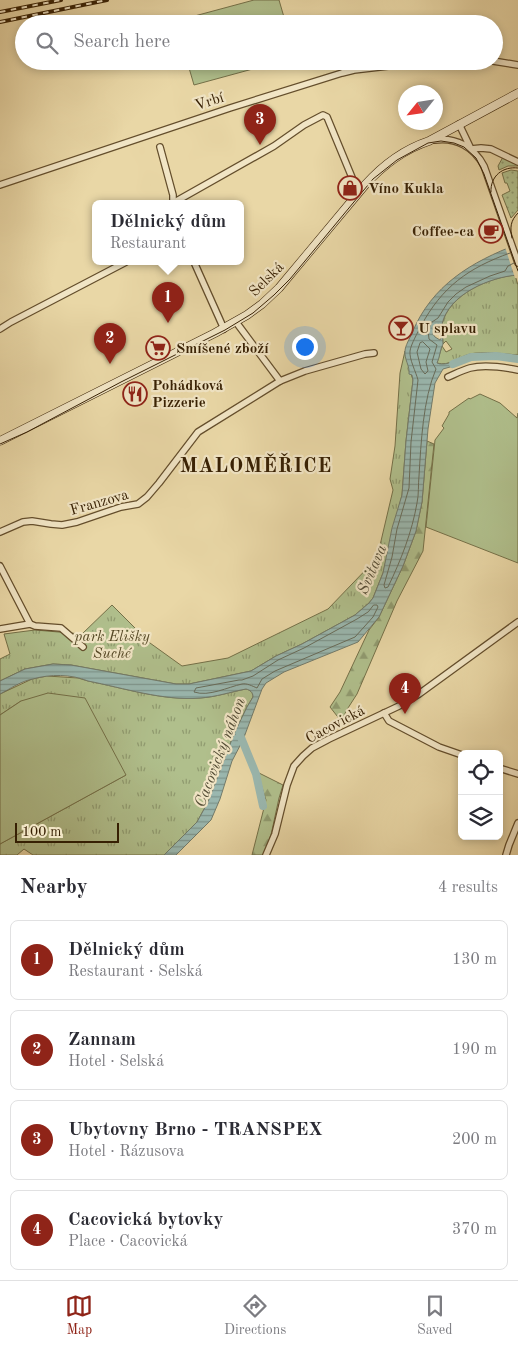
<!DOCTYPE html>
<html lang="en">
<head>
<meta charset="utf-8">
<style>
	:root { --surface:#fff; --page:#f2f2f3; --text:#2b2b33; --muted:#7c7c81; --line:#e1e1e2; --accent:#8f2418 }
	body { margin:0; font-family:"Old Standard TT",serif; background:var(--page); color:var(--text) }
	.controls { position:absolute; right:15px; bottom:15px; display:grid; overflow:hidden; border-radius:8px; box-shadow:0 2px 8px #0003 }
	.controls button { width:45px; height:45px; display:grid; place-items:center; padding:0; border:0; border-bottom:1px solid var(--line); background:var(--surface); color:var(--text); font:25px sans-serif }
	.compass { position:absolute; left:398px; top:85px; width:45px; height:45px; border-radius:50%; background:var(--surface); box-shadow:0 2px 8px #0003; rotate:240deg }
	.scale { position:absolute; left:15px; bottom:12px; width:104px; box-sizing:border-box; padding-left:5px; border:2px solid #372003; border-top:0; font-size:14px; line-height:18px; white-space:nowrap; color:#372003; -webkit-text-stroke:4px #f1e5c5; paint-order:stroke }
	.you { position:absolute; left:304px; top:346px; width:18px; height:18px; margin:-12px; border:4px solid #fff; border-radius:50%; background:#1a73e8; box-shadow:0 0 0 8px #1a73e833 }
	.badge { display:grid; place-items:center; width:32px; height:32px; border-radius:50%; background:var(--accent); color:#fff; font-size:16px; font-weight:700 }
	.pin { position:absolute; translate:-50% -41px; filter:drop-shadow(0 1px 2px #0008) }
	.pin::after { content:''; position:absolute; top:26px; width:18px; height:15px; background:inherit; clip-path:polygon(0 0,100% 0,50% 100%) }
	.popup { position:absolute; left:92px; top:200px; width:152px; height:65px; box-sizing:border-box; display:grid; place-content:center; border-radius:8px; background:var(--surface); filter:drop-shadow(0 1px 4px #0005); font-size:16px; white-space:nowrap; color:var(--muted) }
	.popup b { font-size:19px; color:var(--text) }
	.popup::after { content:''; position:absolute; left:50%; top:100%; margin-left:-10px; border:10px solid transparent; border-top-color:var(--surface) }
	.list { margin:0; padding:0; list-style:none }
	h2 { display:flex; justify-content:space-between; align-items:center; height:65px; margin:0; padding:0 20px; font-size:21px }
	h2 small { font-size:16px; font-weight:400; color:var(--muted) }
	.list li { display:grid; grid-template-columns:32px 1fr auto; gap:15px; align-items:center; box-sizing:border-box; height:80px; margin:0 10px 10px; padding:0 10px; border:1px solid var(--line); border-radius:8px }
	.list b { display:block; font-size:19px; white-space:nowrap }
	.list p { margin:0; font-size:16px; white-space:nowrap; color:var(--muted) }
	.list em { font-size:16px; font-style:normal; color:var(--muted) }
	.icon { flex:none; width:28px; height:28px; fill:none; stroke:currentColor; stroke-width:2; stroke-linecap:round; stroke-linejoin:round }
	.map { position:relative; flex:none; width:518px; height:855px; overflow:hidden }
	.search { position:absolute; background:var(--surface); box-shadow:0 2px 8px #0003; left:15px; right:15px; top:15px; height:55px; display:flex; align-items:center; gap:12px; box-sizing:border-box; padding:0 18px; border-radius:28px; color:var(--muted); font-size:19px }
	.sheet { height:425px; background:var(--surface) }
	nav { display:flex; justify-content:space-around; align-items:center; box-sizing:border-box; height:70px; border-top:1px solid var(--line); background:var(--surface); font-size:14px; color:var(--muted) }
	nav a { display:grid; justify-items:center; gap:2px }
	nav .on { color:var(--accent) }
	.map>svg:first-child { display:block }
	.grass { fill:url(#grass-dots); stroke:#747048 }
	.forest { fill:url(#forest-firs); stroke:#747048 }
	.park { fill:url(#park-tufts); stroke:#747048 }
	.garden { fill:#b0bf8c; stroke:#747048 }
	.water { fill:url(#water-rules); stroke:#727b6b; fill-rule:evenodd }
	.pier { fill:#e9d7a6 }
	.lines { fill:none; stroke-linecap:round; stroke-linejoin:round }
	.shore { stroke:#686c5a; stroke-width:1 }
	.canal { stroke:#9ab8b0; stroke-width:8 }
	.minor-casing { stroke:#644e2c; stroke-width:8 }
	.secondary-casing { stroke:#372003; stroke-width:9 }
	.minor { stroke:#f1e5c5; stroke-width:5.5 }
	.secondary { stroke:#f1e5c5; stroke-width:8 }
	.tram { stroke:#372003; stroke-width:1 }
	.rail-casing { stroke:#372003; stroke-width:4 }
	.rail { stroke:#f1e5c5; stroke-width:2; stroke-dasharray:5.5; stroke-linecap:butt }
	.labels { text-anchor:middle; stroke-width:4.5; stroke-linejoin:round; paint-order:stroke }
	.street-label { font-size:15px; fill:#372003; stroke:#f1e5c5 }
	.poi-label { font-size:15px; font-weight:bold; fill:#372003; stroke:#f1e5c5; text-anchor:start }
	.park-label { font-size:15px; font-style:italic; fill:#554825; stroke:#f1e5c5 }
	.water-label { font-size:16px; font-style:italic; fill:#554e37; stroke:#f1e5c5 }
	.district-label { font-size:20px; font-weight:bold; letter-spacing:1px; fill:#372003; stroke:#f1e5c5 }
</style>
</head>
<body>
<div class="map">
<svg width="518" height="855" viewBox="0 0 518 855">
	<defs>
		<pattern id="grass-dots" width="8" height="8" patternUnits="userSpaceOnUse" patternTransform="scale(1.25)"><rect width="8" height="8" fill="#b0bf8c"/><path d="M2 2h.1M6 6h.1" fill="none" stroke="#909b70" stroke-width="1.8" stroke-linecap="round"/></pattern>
		<pattern id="forest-firs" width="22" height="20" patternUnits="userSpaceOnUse" patternTransform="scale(1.25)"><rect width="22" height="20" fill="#b0bf8c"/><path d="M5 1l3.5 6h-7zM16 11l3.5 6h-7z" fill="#909b70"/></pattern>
		<pattern id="park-tufts" width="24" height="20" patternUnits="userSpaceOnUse" patternTransform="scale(1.25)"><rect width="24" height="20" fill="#b0bf8c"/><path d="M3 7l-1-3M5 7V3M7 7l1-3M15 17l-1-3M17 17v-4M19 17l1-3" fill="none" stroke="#909b70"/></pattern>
		<pattern id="water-rules" width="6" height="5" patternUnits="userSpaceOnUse" patternTransform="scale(1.25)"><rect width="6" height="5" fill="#9ab8b0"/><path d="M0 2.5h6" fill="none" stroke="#7e958d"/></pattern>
	</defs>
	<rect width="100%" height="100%" fill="#e9d7a6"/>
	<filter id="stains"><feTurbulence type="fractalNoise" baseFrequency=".004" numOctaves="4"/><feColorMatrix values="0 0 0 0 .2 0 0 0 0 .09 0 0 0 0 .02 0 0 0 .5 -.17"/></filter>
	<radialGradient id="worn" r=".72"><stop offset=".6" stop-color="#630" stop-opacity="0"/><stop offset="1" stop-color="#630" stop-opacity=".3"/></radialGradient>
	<!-- grass -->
	<g class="grass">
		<path d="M 503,157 L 518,165 L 518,166 L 508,166 L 499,170 L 498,166 Z"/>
		<path d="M 511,170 L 518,171 L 518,210 L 511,218 L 502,195 L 510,191 L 507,183 L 505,183 L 502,173 Z"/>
	</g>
	<!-- forest -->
	<g class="forest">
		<path d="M 427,441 L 434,444 L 423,551 L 397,601 L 357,694 L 348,708 L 341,721 L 330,707 L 340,692 L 369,630 L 379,617 L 403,566 L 416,531 L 422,502 Z"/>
		<path d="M 257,772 L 283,785 L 279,798 L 271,835 L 263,855 L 252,855 L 266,800 Z"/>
	</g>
	<!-- park -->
	<g class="park">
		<path d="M 515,275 L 518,285 L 518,355 C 506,354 482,351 470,354 C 460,356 449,367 437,363 L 442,346 L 446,352 L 452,349 L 446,341 L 443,344 C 443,338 441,330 442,324 C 449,295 487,278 515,275 Z"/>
		<path d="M 405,351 L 410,371 L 413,380 L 406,441 L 402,495 L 383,573 L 373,598 L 369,603 L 355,615 L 302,644 L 276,656 L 251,671 L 189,684 L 176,684 L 71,665 L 53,664 L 25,669 L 0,681 L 0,659 L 10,654 L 4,634 L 35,630 L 82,634 L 112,605 L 150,643 L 182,666 L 228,658 L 328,609 L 377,558 L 393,490 L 390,479 L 395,446 L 400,373 Z"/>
		<path d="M 47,676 L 78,678 L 88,681 C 124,688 163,701 200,698 C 216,697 230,692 246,689 C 250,690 253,692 253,697 L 247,707 L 234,734 L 208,802 L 197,822 L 164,855 L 33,855 L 24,849 L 17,855 L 0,855 L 0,844 L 126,775 L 21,701 L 0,715 L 0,694 L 32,679 Z"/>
	</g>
	<!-- garden -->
	<g class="garden">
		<path d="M 254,0 L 279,0 L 286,24 L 177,24 L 176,21 Z"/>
		<path d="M 187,61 L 282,61 L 194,85 Z"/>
		<path d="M 480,394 L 500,403 L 517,418 L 518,413 L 518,563 L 426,527 L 435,440 L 444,428 L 442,426 L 449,414 L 449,412 L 469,398 L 470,399 Z"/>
		<path d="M 48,693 L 85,698 L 126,775 L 0,844 L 0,715 L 21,701 Z"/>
	</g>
	<!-- water -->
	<path class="water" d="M 518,244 L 518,266 L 512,270 L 513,272 L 518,272 L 518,275 C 490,277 449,294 442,324 C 441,330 443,338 443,344 C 440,349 440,357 437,363 C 443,366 454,362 460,359 L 461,362 L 457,365 L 443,369 L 435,383 L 428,429 L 422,502 L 416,531 L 403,566 L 379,617 L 358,642 L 284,672 L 266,683 L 262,689 L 243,740 L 232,761 L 220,799 L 211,820 L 176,855 L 164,855 L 197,822 L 208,802 L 234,734 L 247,707 L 253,697 C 253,692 250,690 246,689 C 230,692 216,697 200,698 C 163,701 124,688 88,681 C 71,674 50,674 33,679 C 21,681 10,689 0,694 L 0,681 L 25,669 L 53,664 L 71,665 L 176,684 L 189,684 L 251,671 L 276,656 L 302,644 L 355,615 L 369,603 L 373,598 L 383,573 L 392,528 L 402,495 L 406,441 L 413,380 L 412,375 L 409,374 C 410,366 404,359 405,351 C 405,346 410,338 412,333 C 432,285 471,262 518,244 ZM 438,324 C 441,327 443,337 440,340 L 435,337 L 433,334 L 434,328 Z"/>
	<!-- pier -->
	<path class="pier" d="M 518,242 L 518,278 L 515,278 L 505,247 Z"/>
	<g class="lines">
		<!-- shore -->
		<g class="shore">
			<path d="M 510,253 C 468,268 442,287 421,326 C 418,332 411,344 410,351 C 409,359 416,372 418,380 L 411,442 L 409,488 L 397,529 L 392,557 L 384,585 L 385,588 L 388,587 C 401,560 412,532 417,503 C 419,494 418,485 419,476 C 421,443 423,399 436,369 L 432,362 L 437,345 L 429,339 L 428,330 L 432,322 L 438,318 L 448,302 L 456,294 L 466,287 L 490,276 L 505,271 L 508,266 L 514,263"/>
			<path d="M 423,342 L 430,349 L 426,362 L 428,371 L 425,374 L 421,369 L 417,352 L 420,343 Z"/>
			<path d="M 374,605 L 377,605 L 378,607 L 373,617 L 355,637 L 275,671 L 262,679 L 257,688 C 252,686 247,683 242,684 C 228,687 209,697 194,692 L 196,688 L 239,680 L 242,680 L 253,676 L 278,660 L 304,648 L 357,619 L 368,612 Z"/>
		</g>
		<!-- canal -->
		<g class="canal">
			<path d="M 453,364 L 471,357 L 496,356 L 518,359"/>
			<path d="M 240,735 L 256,774 L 263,806"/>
		</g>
		<!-- minor casing -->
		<g class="minor-casing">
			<g id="minor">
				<path d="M 493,61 L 518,65"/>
				<path d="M 459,124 L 470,147"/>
				<path d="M 435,140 C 456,137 474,147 484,166 L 518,263"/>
				<path d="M 160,147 L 173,195 L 173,204"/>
				<path d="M 471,149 L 481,148 L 491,149 L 518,162"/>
				<path d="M 0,185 L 230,108 L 342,73 L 354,70 L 431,61"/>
				<path d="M 173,203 L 274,146 L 304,125 L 323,115 L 327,117 L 358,192"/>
				<path d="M 194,262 L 224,329"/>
				<path d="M 236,322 L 280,381"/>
				<path d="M 0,329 L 11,322 L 126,262"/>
				<path d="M 448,377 C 455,374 463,370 470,368 C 485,364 503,367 518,370"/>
				<path d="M 0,532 L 23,522 L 32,521 L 51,524 L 62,525 L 77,522 L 121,507 L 138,504 L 147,497 L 159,483 L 198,432 L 280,381 L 305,371 L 365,354 L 374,353"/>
				<path d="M 0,566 L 30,624 L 35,626 L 61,628 L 83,647"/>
				<path d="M 0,629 L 30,624"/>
				<path d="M 384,713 L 389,721 L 439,747 L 462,755"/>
				<path d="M 499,768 L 518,774"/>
				<path d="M 266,855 L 275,834 L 287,785 L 294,766 L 303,756 L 312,748 L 329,739 L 399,706 L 419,694 L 518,622"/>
				<path d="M 506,855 L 509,845 L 518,823"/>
			</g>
		</g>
		<!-- secondary casing -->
		<g class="secondary-casing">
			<path id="secondary" d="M 0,441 L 215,333 L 247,315 L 262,304 L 279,288 L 365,185 C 382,166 405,149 429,141 L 518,93"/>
		</g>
		<!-- minor -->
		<use href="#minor" class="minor"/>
		<!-- secondary -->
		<use href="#secondary" class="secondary"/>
		<!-- tram -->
		<g class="tram">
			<path d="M 491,192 C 490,176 503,166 518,168"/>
			<path d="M 512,238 C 510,228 510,221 518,213"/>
			<path d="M 0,444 L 27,432 L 121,382 L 225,330 L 253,313 L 274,295 L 290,279 L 373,179 L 397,160 L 428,143 L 441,141 L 454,143 L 464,147 L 476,158 L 484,174 L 518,271"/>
		</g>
		<!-- rail casing -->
		<g class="rail-casing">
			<g id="rail">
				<path d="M 0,12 L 61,0"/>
				<path d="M 0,22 L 107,0"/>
			</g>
		</g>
		<!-- rail -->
		<use href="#rail" class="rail"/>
	</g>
	<!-- icons -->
	<defs>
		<g id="shop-ring" transform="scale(1.25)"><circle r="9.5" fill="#f1e5c5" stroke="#8f2418" stroke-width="1.5"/><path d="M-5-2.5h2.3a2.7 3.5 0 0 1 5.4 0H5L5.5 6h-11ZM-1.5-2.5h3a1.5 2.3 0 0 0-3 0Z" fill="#8f2418"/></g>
		<g id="cafe-ring" transform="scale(1.25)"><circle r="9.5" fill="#f1e5c5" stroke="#8f2418" stroke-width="1.5"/><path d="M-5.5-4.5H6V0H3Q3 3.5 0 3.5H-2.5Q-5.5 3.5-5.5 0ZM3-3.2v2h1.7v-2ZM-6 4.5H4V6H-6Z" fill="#8f2418"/></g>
		<g id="bar-ring" transform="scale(1.25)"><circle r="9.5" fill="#f1e5c5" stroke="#8f2418" stroke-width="1.5"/><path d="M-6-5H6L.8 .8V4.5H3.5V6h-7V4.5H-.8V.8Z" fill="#8f2418"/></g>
		<g id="supermarket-ring" transform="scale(1.25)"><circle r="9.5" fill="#f1e5c5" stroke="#8f2418" stroke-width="1.5"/><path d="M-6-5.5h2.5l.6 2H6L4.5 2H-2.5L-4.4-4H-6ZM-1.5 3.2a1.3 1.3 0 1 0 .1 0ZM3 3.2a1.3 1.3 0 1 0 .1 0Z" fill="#8f2418"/></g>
		<g id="restaurant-ring" transform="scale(1.25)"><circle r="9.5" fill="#f1e5c5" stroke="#8f2418" stroke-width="1.5"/><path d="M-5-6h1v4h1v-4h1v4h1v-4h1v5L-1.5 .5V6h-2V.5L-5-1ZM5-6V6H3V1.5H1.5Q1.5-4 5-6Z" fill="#8f2418"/></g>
	</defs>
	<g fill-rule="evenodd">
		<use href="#shop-ring" x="350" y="188"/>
		<use href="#cafe-ring" x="491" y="231"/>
		<use href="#bar-ring" x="401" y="328"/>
		<use href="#supermarket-ring" x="158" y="348"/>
		<use href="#restaurant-ring" x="135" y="394"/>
	</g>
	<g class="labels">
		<!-- street labels -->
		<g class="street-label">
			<text transform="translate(209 101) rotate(-18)" y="5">Vrbí</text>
			<text transform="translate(266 279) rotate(-45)" y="5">Selská</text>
			<text transform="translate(99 502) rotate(-16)" y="5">Franzova</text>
			<text transform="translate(335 724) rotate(-28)" y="5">Cacovická</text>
		</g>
		<!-- poi labels -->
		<g class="poi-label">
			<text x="368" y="193">Víno Kukla</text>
			<text x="474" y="236" text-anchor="end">Coffee-ca</text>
			<text x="418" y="333">U splavu</text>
			<text x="176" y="353">Smíšené zboží</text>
			<text x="152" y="390">Pohádková<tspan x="152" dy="17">Pizzerie</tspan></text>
		</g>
		<!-- park labels -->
		<g class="park-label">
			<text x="112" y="641">park Elišky<tspan x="112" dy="17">Suché</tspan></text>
		</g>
		<!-- water labels -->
		<g class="water-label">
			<text transform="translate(371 569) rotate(-67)" y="6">Svitava</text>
			<text transform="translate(219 752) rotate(-69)" y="6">Cacovický náhon</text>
		</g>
		<!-- district labels -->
		<g class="district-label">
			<text x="256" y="472">MALOMĚŘICE</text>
		</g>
	</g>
	<rect width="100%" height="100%" filter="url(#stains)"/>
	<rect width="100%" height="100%" fill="url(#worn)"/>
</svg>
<div class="controls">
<button><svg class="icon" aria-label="locate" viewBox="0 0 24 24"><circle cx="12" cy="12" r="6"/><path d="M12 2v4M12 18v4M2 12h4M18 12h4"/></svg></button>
<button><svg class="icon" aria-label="layers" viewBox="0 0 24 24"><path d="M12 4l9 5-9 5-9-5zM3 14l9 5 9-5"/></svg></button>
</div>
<svg class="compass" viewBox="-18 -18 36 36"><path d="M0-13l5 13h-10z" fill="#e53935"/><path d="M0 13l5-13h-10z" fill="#7c7c81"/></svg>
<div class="scale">100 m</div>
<div class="you"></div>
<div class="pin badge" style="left:168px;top:323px">1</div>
<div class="popup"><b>Dělnický dům</b>Restaurant</div>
<div class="pin badge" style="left:110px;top:364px">2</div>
<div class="pin badge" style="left:260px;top:145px">3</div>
<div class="pin badge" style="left:405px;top:714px">4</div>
<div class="search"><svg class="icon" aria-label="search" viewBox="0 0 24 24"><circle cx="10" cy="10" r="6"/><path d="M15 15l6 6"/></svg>Search here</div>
</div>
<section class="sheet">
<h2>Nearby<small>4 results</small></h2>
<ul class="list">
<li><span class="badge">1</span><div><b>Dělnický dům</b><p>Restaurant · Selská</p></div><em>130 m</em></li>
<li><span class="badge">2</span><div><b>Zannam</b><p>Hotel · Selská</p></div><em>190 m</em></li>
<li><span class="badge">3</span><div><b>Ubytovny Brno - TRANSPEX</b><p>Hotel · Rázusova</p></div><em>200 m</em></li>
<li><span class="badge">4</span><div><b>Cacovická bytovky</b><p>Place · Cacovická</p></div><em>370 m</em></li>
</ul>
</section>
<nav>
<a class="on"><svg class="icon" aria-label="map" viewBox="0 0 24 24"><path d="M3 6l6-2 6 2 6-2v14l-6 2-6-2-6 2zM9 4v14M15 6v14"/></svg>Map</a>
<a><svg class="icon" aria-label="directions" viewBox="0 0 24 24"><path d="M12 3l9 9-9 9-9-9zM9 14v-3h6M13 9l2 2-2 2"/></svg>Directions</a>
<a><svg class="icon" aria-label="saved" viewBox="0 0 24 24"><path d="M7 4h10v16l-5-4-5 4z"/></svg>Saved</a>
</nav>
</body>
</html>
